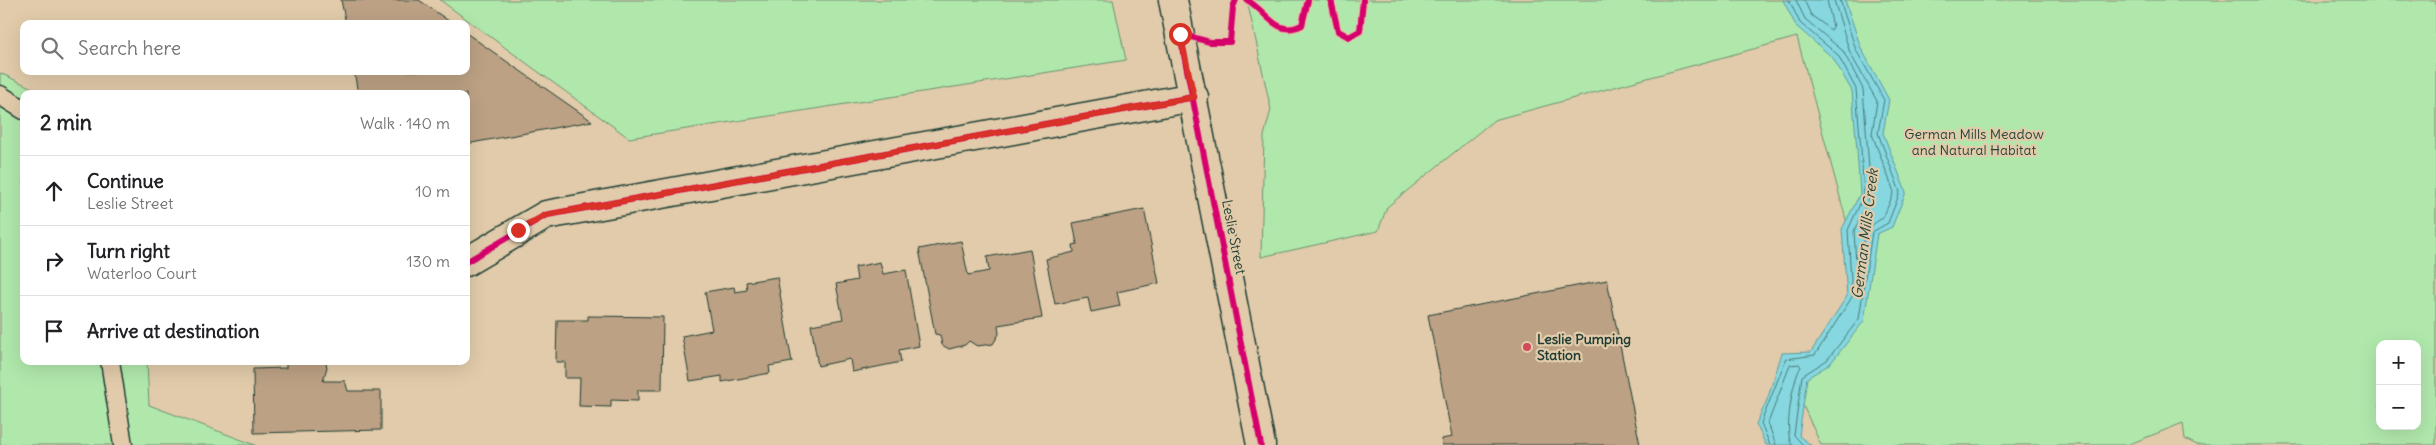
<!DOCTYPE html>
<html lang="en">
<head>
<meta charset="utf-8">
<style>
	:root { --surface:#fff; --page:#f6f6f6; --text:#202124; --muted:#757577; --line:#e0e0e0 }
	body { margin:0; font-family:Delius,sans-serif; background:var(--page); color:var(--text) }
	.controls { position:absolute; right:15px; bottom:15px; display:grid; overflow:hidden; border-radius:10px; box-shadow:0 5px 20px #0002 }
	.controls button { width:45px; height:45px; display:grid; place-items:center; padding:0; border:0; border-bottom:1px solid var(--line); background:var(--surface); color:var(--text); font:25px sans-serif }
	.stop { position:absolute; width:15px; height:15px; margin:-11px; border:4px solid #d93025; border-radius:50%; background:#fff }
	.stop.end { background:#d93025; border-color:#fff; box-shadow:0 1px 5px #0008 }
	.list { margin:0; padding:0; list-style:none }
	h2 { display:flex; justify-content:space-between; align-items:center; height:65px; margin:0; padding:0 20px; font-size:21px }
	h2 small { font-size:16px; font-weight:400; color:var(--muted) }
	.list li { display:grid; grid-template-columns:32px 1fr auto; gap:15px; align-items:center; box-sizing:border-box; height:70px; padding:0 20px; border-top:1px solid var(--line) }
	.list b { display:block; font-size:19px; white-space:nowrap }
	.list p { margin:0; font-size:16px; white-space:nowrap; color:var(--muted) }
	.list em { font-size:16px; font-style:normal; color:var(--muted) }
	.icon { flex:none; width:28px; height:28px; fill:none; stroke:currentColor; stroke-width:2; stroke-linecap:round; stroke-linejoin:round }
	.map { position:relative; flex:none; width:2436px; height:445px; overflow:hidden }
	.search { position:absolute; background:var(--surface); box-shadow:0 5px 20px #0002; left:20px; top:20px; width:450px; height:55px; display:flex; align-items:center; gap:12px; box-sizing:border-box; padding:0 18px; border-radius:10px; color:var(--muted); font-size:19px }
	.panel { position:absolute; background:var(--surface); box-shadow:0 5px 20px #0002; left:20px; top:90px; width:450px; height:275px; border-radius:10px }
	.map>svg:first-child { display:block }
	.green { fill:#b0e8ac; stroke:#689270; fill-rule:evenodd }
	.water { fill:#86d7e0; stroke:#5d999b }
	.lines { fill:none; stroke-linecap:round; stroke-linejoin:round }
	.shore { stroke:#487b79; stroke-width:1 }
	.building { fill:#bca184; stroke:#1f3d34 }
	.service-casing { stroke:#1f3d34; stroke-width:21 }
	.minor-casing { stroke:#1f3d34; stroke-width:31 }
	.service { stroke:#e1cbaa; stroke-width:18 }
	.minor { stroke:#e1cbaa; stroke-width:28 }
	.cycleway-casing { stroke:#e1cbaa; stroke-width:9 }
	.cycleway { stroke:#d6006c; stroke-width:6 }
	.route { stroke:#d93025; stroke-width:6 }
	.poi-dot { fill:#d1495b; stroke:#e1cbaa; stroke-width:2 }
	.labels { text-anchor:middle; stroke-width:4.5; stroke-linejoin:round; paint-order:stroke }
	.park-label { font-size:14px; fill:#26463a; stroke:#e1cbaa }
	.street-label { font-size:14px; fill:#1f3d34; stroke:#e1cbaa }
	.poi-label { font-size:14px; font-weight:bold; fill:#1f3d34; stroke:#e1cbaa; text-anchor:start }
	.water-label { font-size:15px; font-style:italic; fill:#24453d; stroke:#e1cbaa }
</style>
</head>
<body>
<div class="map">
<svg width="2436" height="445" viewBox="0 0 2436 445">
	<rect width="100%" height="100%" fill="#e1cbaa"/>
	<filter id="ink" filterUnits="userSpaceOnUse"><feTurbulence type="fractalNoise" baseFrequency=".02" numOctaves="2"/><feDisplacementMap in="SourceGraphic" scale="10" xChannelSelector="R" yChannelSelector="G"/><feConvolveMatrix kernelMatrix="1 2 1 2 8 2 1 2 1" color-interpolation-filters="sRGB"/></filter>
	<g filter="url(#ink)">
		<!-- green -->
		<g class="green">
			<path d="M 440,0 L 1113,0 L 1126,60 L 629,138 Z"/>
			<path d="M 1247,0 L 2436,0 L 2436,445 L 2197,445 L 2185,439 L 2183,423 L 2127,445 L 1821,445 L 1795,388 L 1866,294 L 1797,37 L 1494,120 L 1387,207 L 1378,231 L 1261,257 L 1264,136 L 1271,110 ZM 2380,344 L 2417,344 L 2417,426 L 2380,426 Z"/>
			<path d="M 0,73 L 45,94 L 24,94 L 24,361 L 147,361 L 149,405 L 255,445 L 0,445 Z"/>
		</g>
		<!-- water -->
		<path class="water" d="M 1783,0 L 1845,0 L 1861,48 L 1889,100 L 1883,133 L 1906,192 L 1892,227 L 1877,234 L 1864,321 L 1830,364 L 1807,378 L 1799,436 L 1811,445 L 1766,445 L 1756,424 L 1767,400 L 1782,353 L 1811,352 L 1847,296 L 1842,229 L 1860,194 L 1857,150 L 1852,91 L 1833,58 L 1796,26 Z"/>
		<g class="lines">
			<!-- shore -->
			<g class="shore">
				<path d="M 1796,0 L 1805,19 L 1843,51 L 1863,89 L 1871,194 L 1854,231 L 1856,264 L 1859,266 L 1861,264 C 1866,238 1859,231 1883,218 L 1894,192 L 1872,134 L 1877,101 L 1850,53 L 1834,0"/>
				<path d="M 1804,0 L 1811,15 L 1831,30 L 1833,27 L 1827,0"/>
				<path d="M 1770,445 L 1761,423 L 1786,359 L 1815,355 L 1852,297 L 1848,230 L 1864,195 L 1861,150 L 1856,89 L 1838,55 L 1800,23 L 1789,0"/>
				<path d="M 1776,445 L 1768,423 L 1790,365 L 1799,364 L 1801,367 C 1793,377 1783,435 1792,445"/>
				<path d="M 1803,445 L 1794,435 L 1802,376 L 1827,360 L 1859,319 L 1872,232 L 1888,223 L 1900,192 L 1878,133 L 1884,100 L 1856,50 L 1840,0"/>
			</g>
		</g>
		<!-- building -->
		<g class="building">
			<path d="M 341,0 L 419,0 L 453,24 L 346,24 Z"/>
			<path d="M 466,33 L 592,121 L 466,144 L 466,94 L 358,94 L 354,71 L 466,71 Z"/>
			<path d="M 1144,209 L 1159,283 L 1117,292 L 1120,306 L 1091,312 L 1088,298 L 1055,304 L 1046,259 L 1074,252 L 1073,245 L 1077,244 L 1073,223 Z"/>
			<path d="M 961,241 L 968,275 L 989,271 L 987,257 L 1030,249 L 1042,318 L 998,325 L 999,334 L 993,344 L 977,346 L 969,341 L 965,345 L 949,349 L 942,345 L 940,335 L 935,334 L 919,249 Z"/>
			<path d="M 880,262 L 883,274 L 906,270 L 919,346 L 899,350 L 901,362 L 852,372 L 850,359 L 818,366 L 811,325 L 843,319 L 836,284 L 857,280 L 855,267 Z"/>
			<path d="M 777,277 L 792,362 L 769,366 L 770,373 L 722,382 L 722,376 L 690,381 L 682,336 L 712,330 L 705,292 L 734,287 L 735,292 L 747,290 L 746,282 Z"/>
			<path d="M 1607,280 L 1640,445 L 1442,445 L 1441,439 L 1452,437 L 1428,315 Z"/>
			<path d="M 588,316 L 663,317 L 662,390 L 638,390 L 638,401 L 611,400 L 611,407 L 579,406 L 580,378 L 565,378 L 565,362 L 556,362 L 557,320 L 588,320 Z"/>
			<path d="M 325,361 L 327,367 L 323,381 L 345,381 L 348,391 L 381,391 L 381,430 L 254,433 L 253,369 L 286,368 L 286,362 Z"/>
		</g>
		<g class="lines">
			<!-- service casing -->
			<g class="service-casing">
				<g id="service">
					<path d="M 0,95 L 24,110"/>
					<path d="M 110,361 L 123,445"/>
				</g>
			</g>
			<!-- minor casing -->
			<g class="minor-casing">
				<g id="minor">
					<path d="M 1173,0 L 1261,445"/>
					<path d="M 466,262 L 546,215 L 1194,97"/>
				</g>
			</g>
			<!-- service -->
			<use href="#service" class="service"/>
			<!-- minor -->
			<use href="#minor" class="minor"/>
			<!-- cycleway casing -->
			<g class="cycleway-casing">
				<g id="cycleway">
					<path d="M 1236,0 L 1233,7 L 1230,42 L 1210,42 L 1180,34 L 1261,445"/>
					<path d="M 1247,0 C 1268,12 1276,38 1302,25 L 1308,0"/>
					<path d="M 1331,0 L 1338,31 L 1349,37 L 1360,31 L 1363,0"/>
					<path d="M 466,262 L 546,215 L 1194,97"/>
				</g>
			</g>
			<!-- cycleway -->
			<use href="#cycleway" class="cycleway"/>
		</g>
	</g>
	<g class="lines" filter="url(#ink)">
		<!-- route -->
		<path class="route" d="M 518,230 L 546,215 L 1194,97 L 1180,34"/>
	</g>
	<!-- markers -->
	<circle class="poi-dot" cx="1527" cy="347" r="5"/>
	<g class="labels">
		<!-- park labels -->
		<g class="park-label">
			<text x="1974" y="139">German Mills Meadow<tspan x="1974" dy="16">and Natural Habitat</tspan></text>
		</g>
		<!-- street labels -->
		<g class="street-label">
			<text transform="translate(1234 237) rotate(79)" y="5">Leslie Street</text>
		</g>
		<!-- poi labels -->
		<g class="poi-label">
			<text x="1537" y="344">Leslie Pumping<tspan x="1537" dy="16">Station</tspan></text>
		</g>
		<!-- water labels -->
		<g class="water-label">
			<text transform="translate(1865 234) rotate(-83)" y="5">German Mills Creek</text>
		</g>
	</g>
</svg>
<div class="controls">
<button>+</button>
<button>−</button>
</div>
<div class="stop" style="left:1180px;top:34px"></div>
<div class="stop end" style="left:518px;top:230px"></div>
<div class="search"><svg class="icon" aria-label="search" viewBox="0 0 24 24"><circle cx="10" cy="10" r="6"/><path d="M15 15l6 6"/></svg>Search here</div>
<section class="panel">
<h2>2 min<small>Walk · 140 m</small></h2>
<ul class="list">
<li><svg class="icon" aria-label="ahead" viewBox="0 0 24 24"><path d="M12 20V5M6 11l6-6 6 6"/></svg><div><b>Continue</b><p>Leslie Street</p></div><em>10 m</em></li>
<li><svg class="icon" aria-label="right" viewBox="0 0 24 24"><path d="M7 20v-9h11M14 6l5 5-5 5"/></svg><div><b>Turn right</b><p>Waterloo Court</p></div><em>130 m</em></li>
<li><svg class="icon" aria-label="arrive" viewBox="0 0 24 24"><path d="M6 21V4h12l-3 4 3 4H6"/></svg><div><b>Arrive at destination</b></div></li>
</ul>
</section>
</div>
</body>
</html>
